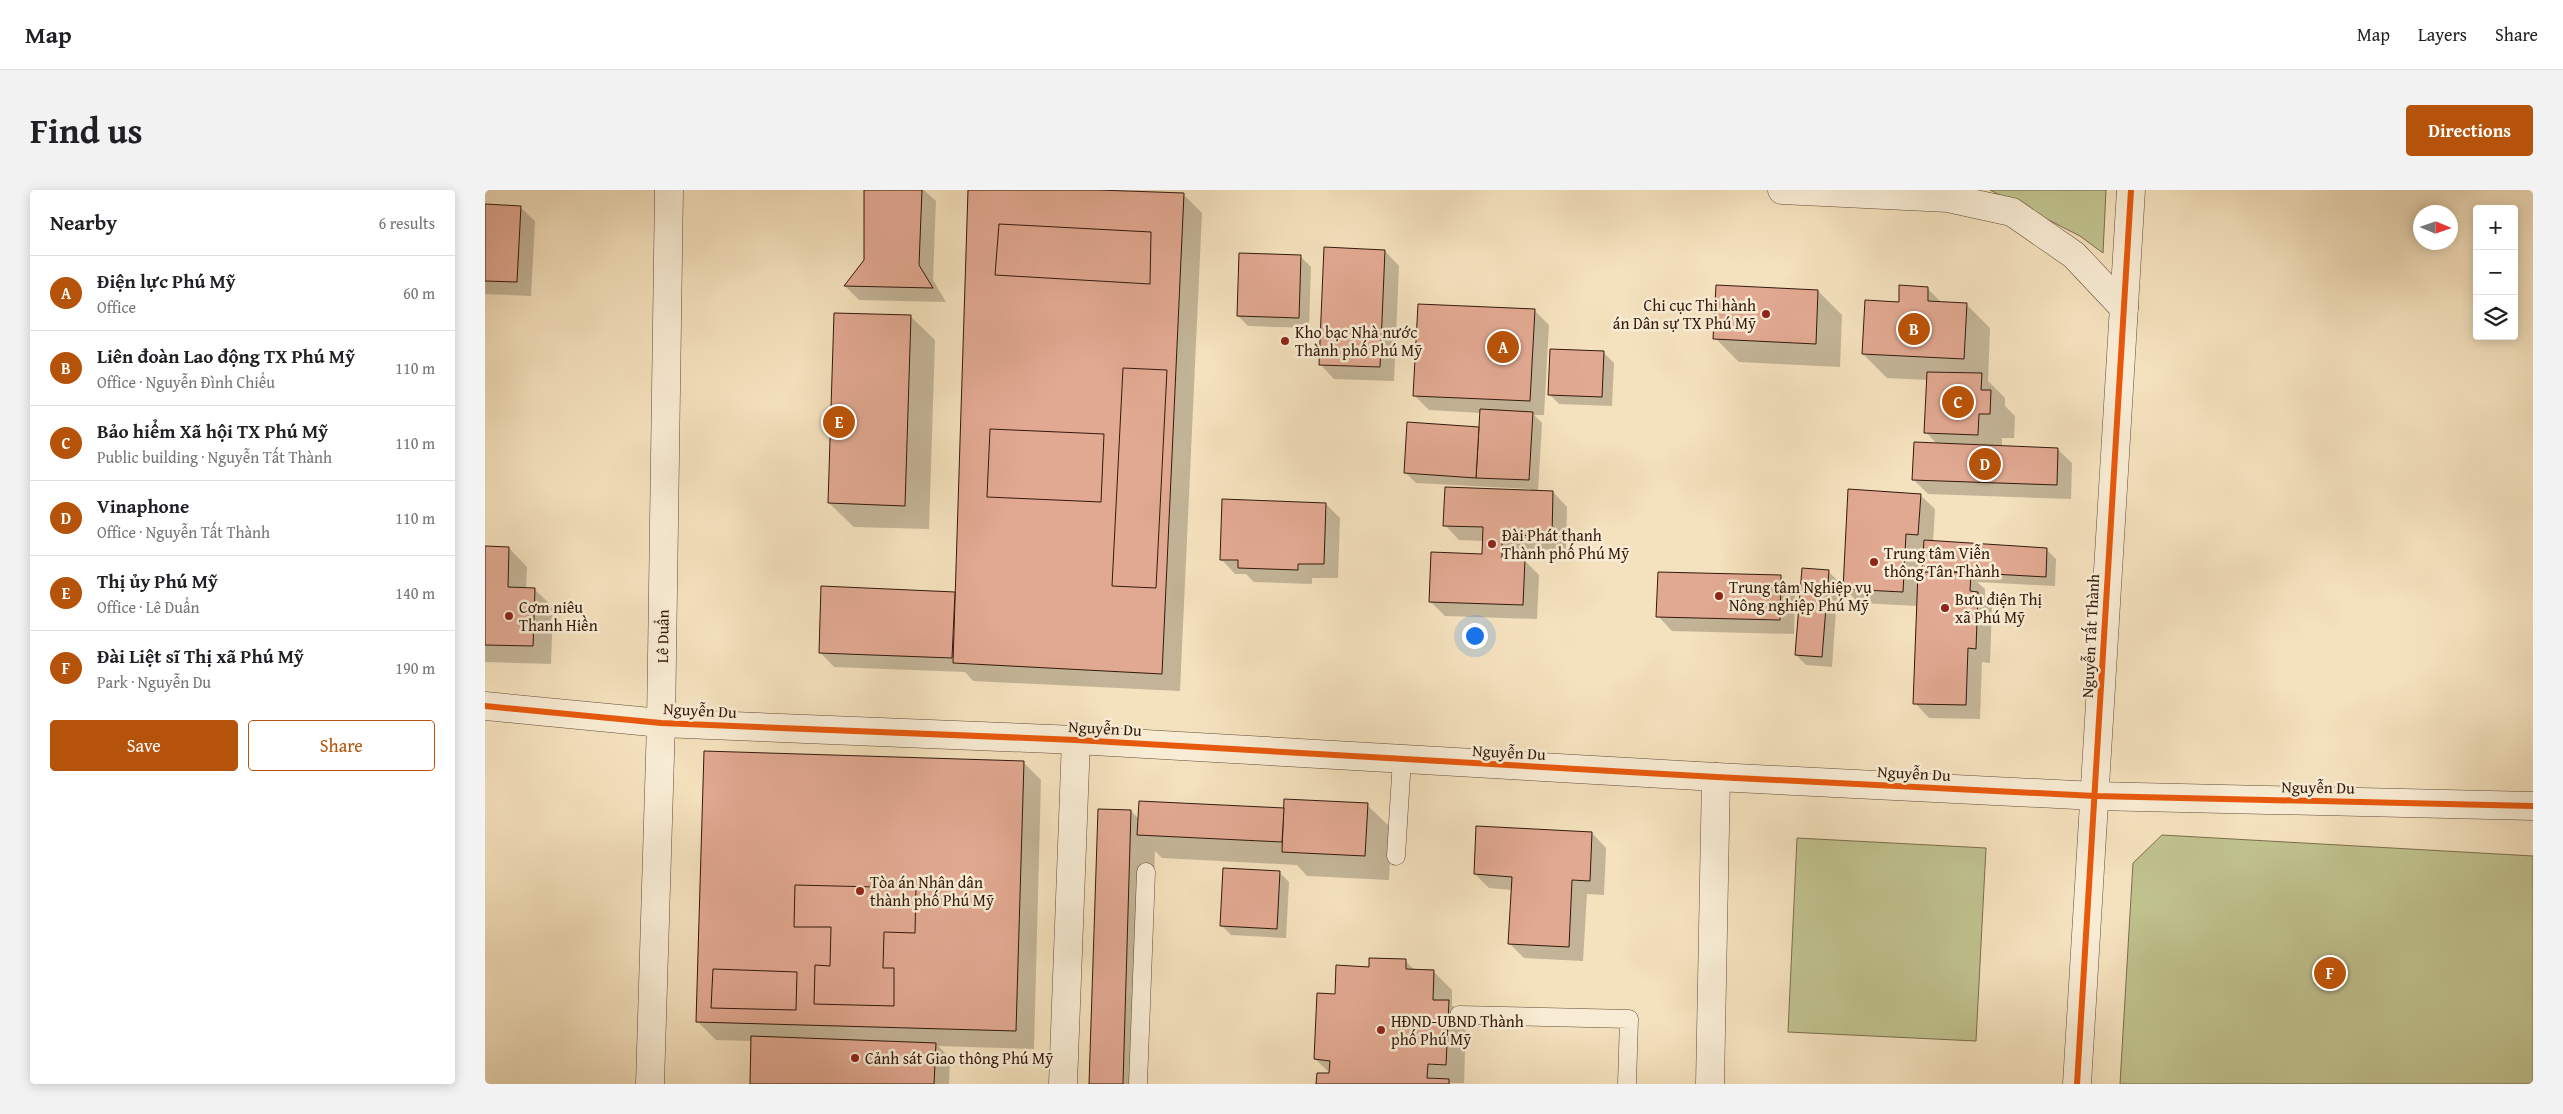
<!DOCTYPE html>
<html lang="en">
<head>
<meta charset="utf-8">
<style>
	:root { --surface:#fff; --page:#f2f2f2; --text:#202124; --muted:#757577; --line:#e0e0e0; --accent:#b45309 }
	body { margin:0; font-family:"Gentium Book Plus",serif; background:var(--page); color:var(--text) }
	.controls { position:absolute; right:15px; top:15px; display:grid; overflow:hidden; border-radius:5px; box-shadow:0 2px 12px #0003 }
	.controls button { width:45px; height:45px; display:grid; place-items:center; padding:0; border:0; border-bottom:1px solid var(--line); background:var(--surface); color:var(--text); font:25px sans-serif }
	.compass { position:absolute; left:1928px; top:15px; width:45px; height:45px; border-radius:50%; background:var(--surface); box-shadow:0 2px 12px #0003; rotate:92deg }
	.you { position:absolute; left:989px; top:445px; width:18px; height:18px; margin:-12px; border:4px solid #fff; border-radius:50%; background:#1a73e8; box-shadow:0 0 0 8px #1a73e833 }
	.badge { display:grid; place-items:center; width:32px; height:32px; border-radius:50%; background:var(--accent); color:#fff; font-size:16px; font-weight:700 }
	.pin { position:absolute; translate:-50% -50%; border:2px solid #fff; box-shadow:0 1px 5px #0006 }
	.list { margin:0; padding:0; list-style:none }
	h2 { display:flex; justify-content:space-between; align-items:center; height:65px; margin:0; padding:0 20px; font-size:21px }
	h2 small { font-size:16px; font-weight:400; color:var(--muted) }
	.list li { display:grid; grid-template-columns:32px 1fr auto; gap:15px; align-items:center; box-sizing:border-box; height:75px; padding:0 20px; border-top:1px solid var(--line) }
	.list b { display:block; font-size:19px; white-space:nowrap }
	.list p { margin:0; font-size:16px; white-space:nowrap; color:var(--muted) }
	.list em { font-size:16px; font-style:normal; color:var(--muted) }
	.actions { display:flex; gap:10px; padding:15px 20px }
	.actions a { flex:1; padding:11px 0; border:1px solid var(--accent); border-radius:5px; text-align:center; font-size:18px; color:var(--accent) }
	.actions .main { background:var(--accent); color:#fff }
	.icon { flex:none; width:28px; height:28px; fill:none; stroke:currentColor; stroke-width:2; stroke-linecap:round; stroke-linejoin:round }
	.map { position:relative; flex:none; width:2048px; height:894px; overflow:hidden; border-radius:5px }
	header { display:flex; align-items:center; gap:30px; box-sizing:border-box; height:70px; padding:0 25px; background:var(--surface); border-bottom:1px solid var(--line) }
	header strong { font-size:24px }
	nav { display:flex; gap:28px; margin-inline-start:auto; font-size:18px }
	.intro { display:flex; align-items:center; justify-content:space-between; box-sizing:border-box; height:120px; padding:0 30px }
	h1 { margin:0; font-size:35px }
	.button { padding:12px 22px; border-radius:5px; background:var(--accent); color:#fff; font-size:18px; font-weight:700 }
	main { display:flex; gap:30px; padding:0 30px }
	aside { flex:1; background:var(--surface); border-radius:5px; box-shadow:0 2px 12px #0003 }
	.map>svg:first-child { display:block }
	.green { fill:#c0c28e; stroke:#7a6e4c }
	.shadow { fill:#0003; fill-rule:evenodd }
	.building { fill:#e2a992; stroke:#33190b }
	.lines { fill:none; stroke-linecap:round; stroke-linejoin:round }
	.service-casing { stroke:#634b38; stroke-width:19 }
	.minor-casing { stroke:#634b38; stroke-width:29 }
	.service { stroke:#f8ecd4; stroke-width:18 }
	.minor { stroke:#f8ecd4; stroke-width:28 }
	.cycleway-casing { stroke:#f8ecd4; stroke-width:9 }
	.cycleway { stroke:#e8590c; stroke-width:6 }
	.poi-dot { fill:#8f2418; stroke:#f8ecd4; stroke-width:2 }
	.labels { text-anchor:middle; stroke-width:5; stroke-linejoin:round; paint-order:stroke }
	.poi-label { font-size:16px; fill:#33190b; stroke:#f8ecd4; text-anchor:start }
	.street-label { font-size:16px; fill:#33190b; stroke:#f8ecd4 }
</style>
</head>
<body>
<header>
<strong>Map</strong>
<nav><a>Map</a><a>Layers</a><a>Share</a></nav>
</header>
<div class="intro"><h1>Find us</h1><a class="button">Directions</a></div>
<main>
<aside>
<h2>Nearby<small>6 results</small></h2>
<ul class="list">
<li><span class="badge">A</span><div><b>Điện lực Phú Mỹ</b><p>Office</p></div><em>60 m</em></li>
<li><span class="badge">B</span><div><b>Liên đoàn Lao động TX Phú Mỹ</b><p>Office · Nguyễn Đình Chiểu</p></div><em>110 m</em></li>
<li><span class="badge">C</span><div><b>Bảo hiểm Xã hội TX Phú Mỹ</b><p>Public building · Nguyễn Tất Thành</p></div><em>110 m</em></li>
<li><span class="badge">D</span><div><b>Vinaphone</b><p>Office · Nguyễn Tất Thành</p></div><em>110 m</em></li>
<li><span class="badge">E</span><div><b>Thị ủy Phú Mỹ</b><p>Office · Lê Duẩn</p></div><em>140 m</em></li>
<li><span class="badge">F</span><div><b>Đài Liệt sĩ Thị xã Phú Mỹ</b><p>Park · Nguyễn Du</p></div><em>190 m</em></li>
</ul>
<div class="actions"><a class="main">Save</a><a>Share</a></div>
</aside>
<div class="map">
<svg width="2048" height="894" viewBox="0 0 2048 894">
	<rect width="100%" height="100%" fill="#f4e1bd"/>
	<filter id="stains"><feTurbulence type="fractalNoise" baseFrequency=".004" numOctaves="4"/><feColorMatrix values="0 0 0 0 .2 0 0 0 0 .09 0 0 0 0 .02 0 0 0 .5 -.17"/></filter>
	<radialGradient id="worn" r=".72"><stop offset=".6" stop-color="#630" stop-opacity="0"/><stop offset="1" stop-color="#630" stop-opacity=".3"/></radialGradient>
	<!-- green -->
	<g class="green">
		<path d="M 1505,0 L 1621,0 L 1618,63 L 1595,46 Z"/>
		<path d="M 1677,645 L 2048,666 L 2048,894 L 1635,894 L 1648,673 Z"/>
		<path d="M 1312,648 L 1501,658 L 1491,851 L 1303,842 Z"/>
	</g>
	<!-- shadow -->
	<g class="shadow">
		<path d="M 380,0 L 439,0 L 451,11 L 448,90 L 461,112 L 374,110 L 360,96 L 380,71 Z"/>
		<path d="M 484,0 L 580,0 L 698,4 L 717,23 L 695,501 L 488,491 L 480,482 L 349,477 L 335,462 L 469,403 L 472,406 Z"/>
		<path d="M 0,15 L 35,17 L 50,31 L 46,106 L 0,104 Z"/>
		<path d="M 900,61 L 914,76 L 909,191 L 849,189 L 835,174 Z"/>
		<path d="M 816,67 L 826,77 L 824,138 L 763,136 L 753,126 Z"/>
		<path d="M 1442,98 L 1457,113 L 1481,114 L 1505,138 L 1503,191 L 1520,208 L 1520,216 L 1530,226 L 1529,248 L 1517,248 L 1517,257 L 1572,259 L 1587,273 L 1586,309 L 1443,304 L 1428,289 L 1452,254 L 1441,242 L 1443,190 L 1402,188 L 1378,164 L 1415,113 Z"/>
		<path d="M 1333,101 L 1357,125 L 1355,177 L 1254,172 L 1230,148 Z"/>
		<path d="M 1049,120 L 1064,135 L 1059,225 L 1049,225 L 1057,233 L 1053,302 L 1068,302 L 1082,317 L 1081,360 L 1031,359 L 1031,370 L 1039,370 L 1054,385 L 1052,429 L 960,426 L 945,411 L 998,365 L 999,351 L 974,350 L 960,335 L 1046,302 L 1046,299 L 931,293 L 921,283 L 995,239 L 996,223 L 944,220 L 930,206 Z"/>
		<path d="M 425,126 L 450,150 L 444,339 L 369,337 L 344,313 Z"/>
		<path d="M 1119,163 L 1129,173 L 1127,216 L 1074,214 L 1064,204 Z"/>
		<path d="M 1435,305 L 1450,319 L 1448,352 L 1562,360 L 1571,369 L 1570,396 L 1492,392 L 1500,399 L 1500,410 L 1507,417 L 1505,473 L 1497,472 L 1495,529 L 1444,528 L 1430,513 L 1433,416 L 1374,413 L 1359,398 ZM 1435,358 L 1440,359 L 1438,379 L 1442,383 L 1433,383 Z"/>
		<path d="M 841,314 L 855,328 L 853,388 L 827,388 L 827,394 L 769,392 L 761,384 L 750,384 L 736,369 Z"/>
		<path d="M 0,358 L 24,358 L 42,377 L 41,399 L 49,399 L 68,417 L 66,474 L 0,472 Z"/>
		<path d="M 1343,381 L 1353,391 L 1347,477 L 1321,475 L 1311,465 Z"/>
		<path d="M 1295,386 L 1310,401 L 1309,444 L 1187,441 L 1173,426 Z"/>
		<path d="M 538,572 L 556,590 L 549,859 L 453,856 L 465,868 L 464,894 L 266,894 L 267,851 L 231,850 L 212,831 Z"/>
		<path d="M 882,615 L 907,639 L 904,690 L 822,686 L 812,675 L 677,668 L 670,661 L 662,894 L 605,894 L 646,621 L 654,629 Z"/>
		<path d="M 1107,643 L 1121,658 L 1119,705 L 1102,704 L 1098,771 L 1039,768 L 1024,753 L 1027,700 L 1004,698 L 990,684 Z"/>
		<path d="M 794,682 L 804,692 L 801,748 L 746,745 L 736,735 Z"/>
		<path d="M 920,771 L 931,781 L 949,782 L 967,800 L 967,815 L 981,830 L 979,893 L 832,894 L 846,884 L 830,869 L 852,806 L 885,778 Z"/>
	</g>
	<!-- building -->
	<g class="building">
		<path d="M 379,0 L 437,0 L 434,75 L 448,98 L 359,96 L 379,70 Z"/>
		<path d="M 483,0 L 613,0 L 699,3 L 677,484 L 468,473 Z"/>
		<path d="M 0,14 L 36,16 L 32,92 L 0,91 Z"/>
		<path d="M 514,34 L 666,42 L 665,94 L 510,85 Z"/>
		<path d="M 839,57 L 900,60 L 895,177 L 834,175 Z"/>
		<path d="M 754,63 L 816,65 L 814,128 L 752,126 Z"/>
		<path d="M 1231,95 L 1333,100 L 1331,154 L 1228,149 Z"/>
		<path d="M 1414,95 L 1443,97 L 1443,111 L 1482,113 L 1479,169 L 1377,164 L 1380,110 L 1414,112 Z"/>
		<path d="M 933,114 L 1050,119 L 1045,211 L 928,206 Z"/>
		<path d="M 349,123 L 426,125 L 420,316 L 343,313 Z"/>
		<path d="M 1065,159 L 1119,161 L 1117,207 L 1063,205 Z"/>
		<path d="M 638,178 L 682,180 L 671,398 L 627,396 Z"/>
		<path d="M 1442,182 L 1497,183 L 1496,200 L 1506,200 L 1505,224 L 1494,224 L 1493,245 L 1439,243 Z"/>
		<path d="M 995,219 L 1048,222 L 1044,290 L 991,288 Z"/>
		<path d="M 922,232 L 994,237 L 991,288 L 919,283 Z"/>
		<path d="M 505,239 L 619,244 L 616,312 L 502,307 Z"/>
		<path d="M 1429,252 L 1573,258 L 1572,295 L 1427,290 Z"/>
		<path d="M 960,297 L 1068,301 L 1067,346 L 1017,345 L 1017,368 L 1040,369 L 1038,415 L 944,412 L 946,362 L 997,364 L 998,337 L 958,336 Z"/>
		<path d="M 1363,299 L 1436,304 L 1433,345 L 1421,344 L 1418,402 L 1358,399 Z"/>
		<path d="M 737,309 L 841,313 L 839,374 L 813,374 L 813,380 L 753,378 L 753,370 L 735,370 Z"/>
		<path d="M 1439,350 L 1562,358 L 1561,387 L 1437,380 Z"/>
		<path d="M 0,356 L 24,357 L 23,397 L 50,398 L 48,456 L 0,455 Z"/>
		<path d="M 1317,378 L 1344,380 L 1337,467 L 1310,465 Z"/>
		<path d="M 1173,382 L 1296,385 L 1295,430 L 1171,427 Z"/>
		<path d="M 1433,382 L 1486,383 L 1485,401 L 1493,402 L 1491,459 L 1483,458 L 1481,515 L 1428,514 Z"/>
		<path d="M 336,396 L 470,402 L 467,468 L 334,463 Z"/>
		<path d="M 219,561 L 539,571 L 531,841 L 211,832 Z"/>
		<path d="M 799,609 L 883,613 L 880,666 L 797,662 Z"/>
		<path d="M 654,611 L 799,618 L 797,652 L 652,645 Z"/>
		<path d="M 613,619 L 646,620 L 638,894 L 604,894 Z"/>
		<path d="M 991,636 L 1107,642 L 1105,691 L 1087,690 L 1084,757 L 1023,754 L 1027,687 L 989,684 Z"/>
		<path d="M 738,678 L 795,681 L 792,739 L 735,736 Z"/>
		<path d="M 310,695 L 431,698 L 430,743 L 399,742 L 398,778 L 409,778 L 409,816 L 329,814 L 330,775 L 345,776 L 346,737 L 309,737 Z"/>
		<path d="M 884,768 L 921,769 L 921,779 L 949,780 L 948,810 L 964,810 L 961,875 L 943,874 L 942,888 L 964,889 L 964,894 L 831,894 L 832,883 L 844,883 L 845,871 L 829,869 L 832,803 L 850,804 L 851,775 L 884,777 Z"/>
		<path d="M 228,779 L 312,782 L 311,820 L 226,818 Z"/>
		<path d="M 266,846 L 451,853 L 449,894 L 265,894 Z"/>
	</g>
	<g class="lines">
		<!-- service casing -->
		<g class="service-casing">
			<g id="service">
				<path d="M 911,666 L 917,569"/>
				<path d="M 974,825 L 1144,829 L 1142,894"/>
				<path d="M 653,894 L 661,682"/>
			</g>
		</g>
		<!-- minor casing -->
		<g class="minor-casing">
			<g id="minor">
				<path d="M 1297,0 L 1463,8 L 1527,22 L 1589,65 L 1639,118"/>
				<path d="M 0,516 L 176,533 L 591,550 L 1231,587 L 1610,606 L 2048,616"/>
				<path id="s1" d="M 165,894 L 176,533 L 184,0"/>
				<path d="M 578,894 L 591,550"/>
				<path d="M 1225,894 L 1231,587"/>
				<path d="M 1592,894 L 1646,0"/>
			</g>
		</g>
		<!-- service -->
		<use href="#service" class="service"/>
		<!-- minor -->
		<use href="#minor" class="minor"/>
		<!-- cycleway casing -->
		<g class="cycleway-casing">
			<g id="cycleway">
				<path d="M 0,516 L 176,533 L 591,550 L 1231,587 L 1610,606 L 2048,616"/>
				<path d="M 1592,894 L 1646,0"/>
			</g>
		</g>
		<!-- cycleway -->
		<use href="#cycleway" class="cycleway"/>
	</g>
	<!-- markers -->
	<g class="poi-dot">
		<circle cx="1281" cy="124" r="5"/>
		<circle cx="800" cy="151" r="5"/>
		<circle cx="1007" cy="354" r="5"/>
		<circle cx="1389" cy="372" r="5"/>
		<circle cx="1234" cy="406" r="5"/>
		<circle cx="1460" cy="418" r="5"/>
		<circle cx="24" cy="426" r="5"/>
		<circle cx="375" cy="701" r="5"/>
		<circle cx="896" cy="840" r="5"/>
		<circle cx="370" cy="868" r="5"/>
	</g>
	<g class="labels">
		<!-- poi labels -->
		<g class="poi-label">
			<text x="1271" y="121" text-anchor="end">Chi cục Thi hành<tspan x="1271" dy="18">án Dân sự TX Phú Mỹ</tspan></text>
			<text x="810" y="148">Kho bạc Nhà nước<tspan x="810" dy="18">Thành phố Phú Mỹ</tspan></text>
			<text x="1017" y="351">Đài Phát thanh<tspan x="1017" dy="18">Thành phố Phú Mỹ</tspan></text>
			<text x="1399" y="369">Trung tâm Viễn<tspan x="1399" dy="18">thông Tân Thành</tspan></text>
			<text x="1244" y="403">Trung tâm Nghiệp vụ<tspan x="1244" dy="18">Nông nghiệp Phú Mỹ</tspan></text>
			<text x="1470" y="415">Bưu điện Thị<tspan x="1470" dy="18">xã Phú Mỹ</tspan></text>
			<text x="34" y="423">Cơm niêu<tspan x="34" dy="18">Thanh Hiền</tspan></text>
			<text x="385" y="698">Tòa án Nhân dân<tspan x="385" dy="18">thành phố Phú Mỹ</tspan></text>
			<text x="906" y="837">HĐND-UBND Thành<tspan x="906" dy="18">phố Phú Mỹ</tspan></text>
			<text x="380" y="874">Cảnh sát Giao thông Phú Mỹ</text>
		</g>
		<!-- street labels -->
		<g class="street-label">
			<text transform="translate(1605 446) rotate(-87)" y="6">Nguyễn Tất Thành</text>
			<text dy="6" stroke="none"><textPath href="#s1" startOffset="448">Lê Duẩn</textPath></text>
			<text transform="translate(215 520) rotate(3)" y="6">Nguyễn Du</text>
			<text transform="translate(620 538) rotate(3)" y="6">Nguyễn Du</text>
			<text transform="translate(1024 562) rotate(3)" y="6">Nguyễn Du</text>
			<text transform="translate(1429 583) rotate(3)" y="6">Nguyễn Du</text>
			<text transform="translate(1833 597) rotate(1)" y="6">Nguyễn Du</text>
		</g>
	</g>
	<rect width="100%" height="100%" filter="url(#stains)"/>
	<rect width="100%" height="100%" fill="url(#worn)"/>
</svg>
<div class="controls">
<button>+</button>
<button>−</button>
<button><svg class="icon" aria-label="layers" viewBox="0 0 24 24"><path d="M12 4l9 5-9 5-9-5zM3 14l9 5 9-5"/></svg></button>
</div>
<svg class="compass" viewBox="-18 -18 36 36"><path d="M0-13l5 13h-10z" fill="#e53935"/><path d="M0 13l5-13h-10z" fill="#757577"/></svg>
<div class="you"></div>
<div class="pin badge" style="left:1018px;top:157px">A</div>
<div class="pin badge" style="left:1429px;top:139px">B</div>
<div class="pin badge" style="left:1473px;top:212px">C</div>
<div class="pin badge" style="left:1500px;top:274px">D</div>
<div class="pin badge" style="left:354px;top:232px">E</div>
<div class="pin badge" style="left:1845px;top:783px">F</div>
</div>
</main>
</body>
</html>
